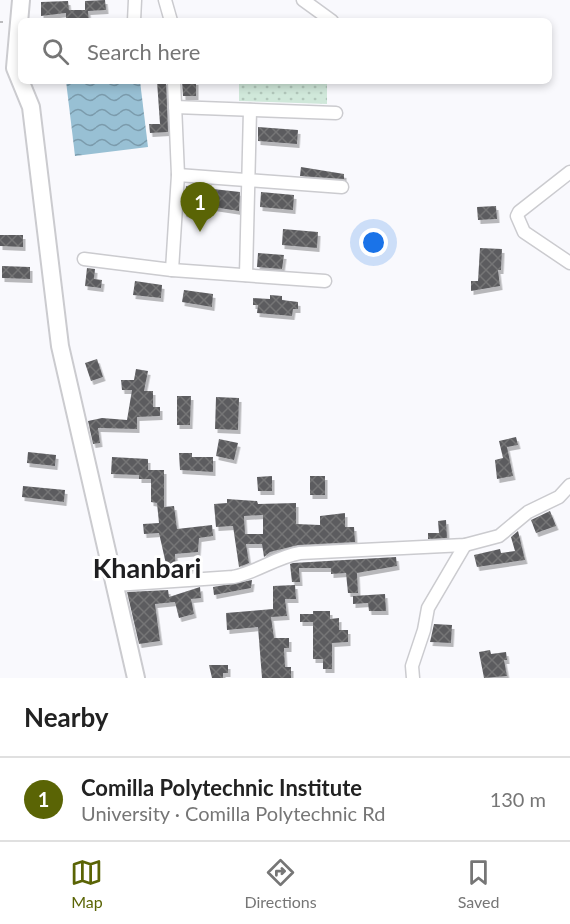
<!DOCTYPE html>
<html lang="en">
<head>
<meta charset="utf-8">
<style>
	:root { --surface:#fff; --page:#f2f2f2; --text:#222; --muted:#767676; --line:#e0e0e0; --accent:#5a6405 }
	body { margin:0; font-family:Lato,sans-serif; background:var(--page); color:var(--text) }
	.you { position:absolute; left:374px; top:243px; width:21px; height:21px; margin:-15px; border:4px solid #fff; border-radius:50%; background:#1a73e8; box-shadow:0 0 0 9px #1a73e833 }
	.badge { display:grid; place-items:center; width:39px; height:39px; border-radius:50%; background:var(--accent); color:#fff; font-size:20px; font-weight:700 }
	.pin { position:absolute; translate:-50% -50px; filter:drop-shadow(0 2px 3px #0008) }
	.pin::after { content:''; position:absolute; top:32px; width:21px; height:18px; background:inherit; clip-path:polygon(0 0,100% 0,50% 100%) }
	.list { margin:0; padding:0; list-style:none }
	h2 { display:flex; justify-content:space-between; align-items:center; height:78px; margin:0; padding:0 24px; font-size:26px }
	h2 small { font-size:20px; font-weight:400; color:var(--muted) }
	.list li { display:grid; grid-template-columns:39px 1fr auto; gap:18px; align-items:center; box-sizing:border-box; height:84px; padding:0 24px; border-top:2px solid var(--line) }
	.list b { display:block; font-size:22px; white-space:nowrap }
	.list p { margin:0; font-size:20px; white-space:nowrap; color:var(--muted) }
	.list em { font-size:20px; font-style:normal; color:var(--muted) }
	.icon { flex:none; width:33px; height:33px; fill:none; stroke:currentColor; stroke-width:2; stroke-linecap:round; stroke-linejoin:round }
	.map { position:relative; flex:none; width:570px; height:678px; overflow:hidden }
	.search { position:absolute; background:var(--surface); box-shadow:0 3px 9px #0003; left:18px; right:18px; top:18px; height:66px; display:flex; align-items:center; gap:15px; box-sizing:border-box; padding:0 21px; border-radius:9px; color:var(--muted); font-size:22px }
	.sheet { height:162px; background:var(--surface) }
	nav { display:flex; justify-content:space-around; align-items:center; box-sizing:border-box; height:84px; border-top:2px solid var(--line); background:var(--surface); font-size:16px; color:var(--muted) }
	nav a { display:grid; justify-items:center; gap:3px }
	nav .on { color:var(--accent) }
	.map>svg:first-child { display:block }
	.park { fill:url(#park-dots) }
	.water { fill:url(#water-waves) }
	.building { fill:url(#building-cross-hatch); fill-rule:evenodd; filter:url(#shadow) }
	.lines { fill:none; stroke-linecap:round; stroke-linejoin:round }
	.minor-casing { stroke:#cbcbcf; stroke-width:15 }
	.major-casing { stroke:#cbcbcf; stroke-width:20 }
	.path { stroke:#a6a6a9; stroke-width:1.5; stroke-dasharray:3 3; stroke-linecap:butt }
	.minor { stroke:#fff; stroke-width:12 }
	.major { stroke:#fff; stroke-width:16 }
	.labels { text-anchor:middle; stroke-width:6; stroke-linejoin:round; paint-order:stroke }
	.district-label { font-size:27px; font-weight:bold; fill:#1f1f21; stroke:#fff }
</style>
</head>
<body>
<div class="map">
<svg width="570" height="678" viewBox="0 0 570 678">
	<defs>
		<pattern id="park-dots" width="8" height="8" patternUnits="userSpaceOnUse" patternTransform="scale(1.5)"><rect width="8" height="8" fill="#d0e8da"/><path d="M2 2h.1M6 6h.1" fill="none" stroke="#b2c7bb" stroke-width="1.8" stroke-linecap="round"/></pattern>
		<pattern id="water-waves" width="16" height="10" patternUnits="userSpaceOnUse" patternTransform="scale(1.5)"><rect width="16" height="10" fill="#98c0d4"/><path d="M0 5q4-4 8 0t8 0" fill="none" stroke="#7b9bac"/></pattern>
		<pattern id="building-cross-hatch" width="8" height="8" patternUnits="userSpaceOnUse" patternTransform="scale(1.5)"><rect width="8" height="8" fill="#5c5c5f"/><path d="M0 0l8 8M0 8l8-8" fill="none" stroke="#747476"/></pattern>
		<filter id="shadow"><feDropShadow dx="2.5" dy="4" stdDeviation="0" flood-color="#0004"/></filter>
	</defs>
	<rect width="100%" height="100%" fill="#f9f9fd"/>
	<!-- park -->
	<path class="park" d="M 239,81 L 327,81 L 327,104 L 239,101 Z"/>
	<!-- water -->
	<path class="water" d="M 66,81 L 140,81 L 148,147 L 75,156 Z"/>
	<!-- building -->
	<g class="building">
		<path d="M 105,0 L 106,10 L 88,11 L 89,21 L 66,21 L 66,13 L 41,16 L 41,2 L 68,1 L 69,10 L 85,10 L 85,1 Z"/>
		<path d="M 157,81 L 166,81 L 168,132 L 150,133 L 149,124 L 160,124 Z"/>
		<path d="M 182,81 L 196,81 L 196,96 L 183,96 Z"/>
		<path d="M 258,127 L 298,130 L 297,144 L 258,141 Z"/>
		<path d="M 301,167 L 344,174 L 344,179 L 300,176 Z"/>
		<path d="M 186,186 L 240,192 L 239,211 L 206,206 L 205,216 L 184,213 Z"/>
		<path d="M 261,192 L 294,195 L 293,210 L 260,207 Z"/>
		<path d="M 496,206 L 497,219 L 478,220 L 477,207 Z"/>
		<path d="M 283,229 L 318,232 L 317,248 L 282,245 Z"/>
		<path d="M 0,235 L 23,235 L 23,247 L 0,246 Z"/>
		<path d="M 480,248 L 502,249 L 501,270 L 498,270 L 500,286 L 471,291 L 471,281 L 478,281 Z"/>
		<path d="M 258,253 L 284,255 L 282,269 L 257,267 Z"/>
		<path d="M 2,266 L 30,267 L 30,279 L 2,278 Z"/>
		<path d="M 87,268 L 95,269 L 94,279 L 102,280 L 101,288 L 85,286 Z"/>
		<path d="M 135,281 L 162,285 L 161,298 L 133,295 Z"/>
		<path d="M 184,290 L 213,294 L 212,307 L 182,302 Z"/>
		<path d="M 270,295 L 282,296 L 282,300 L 298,302 L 298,309 L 293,309 L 292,316 L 257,313 L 258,305 L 253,305 L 253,298 L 270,299 Z"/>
		<path d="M 97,359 L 103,377 L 91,381 L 85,363 Z"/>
		<path d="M 136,369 L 148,371 L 144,391 L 153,391 L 153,407 L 160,407 L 160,416 L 137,417 L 137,429 L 98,428 L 100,443 L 93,444 L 88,421 L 102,418 L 127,420 L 132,390 L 122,390 L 121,380 L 134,380 Z"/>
		<path d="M 177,396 L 191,396 L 190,425 L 177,425 Z"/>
		<path d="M 216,397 L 239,398 L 238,430 L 215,429 Z"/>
		<path d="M 516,437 L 518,445 L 507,447 L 513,476 L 497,479 L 495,460 L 503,458 L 499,441 Z"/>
		<path d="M 219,439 L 238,443 L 234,460 L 216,456 Z"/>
		<path d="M 28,452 L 56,455 L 55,466 L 27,463 Z"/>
		<path d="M 179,453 L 192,453 L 192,457 L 213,457 L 213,472 L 180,470 Z"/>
		<path d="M 112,457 L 148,459 L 148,470 L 164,470 L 164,507 L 174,506 L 177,529 L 212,525 L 213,536 L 199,538 L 198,552 L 175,554 L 176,569 L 199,567 L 199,571 L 168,573 L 159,533 L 144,534 L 143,524 L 159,523 L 157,503 L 151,502 L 151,479 L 139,479 L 139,475 L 111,474 Z"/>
		<path d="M 272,476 L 272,491 L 258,491 L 257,477 Z"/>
		<rect x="310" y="476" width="15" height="19"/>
		<path d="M 23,486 L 65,490 L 64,502 L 22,497 Z"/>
		<path d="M 227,499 L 257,501 L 258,504 L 296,503 L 296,524 L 320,525 L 320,516 L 345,513 L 345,527 L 354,527 L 355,542 L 298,545 L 270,552 L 264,557 L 262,544 L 246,544 L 249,563 L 239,567 L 233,526 L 216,527 L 214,504 L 227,503 ZM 263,515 L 263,534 L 245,534 L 244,516 Z"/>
		<path d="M 550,511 L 556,526 L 536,533 L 531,520 Z"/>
		<path d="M 446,520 L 447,538 L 428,539 L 428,533 L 439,533 L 438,521 Z"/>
		<path d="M 518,531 L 525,560 L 477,567 L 474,555 L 500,549 L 501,553 L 515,551 L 511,537 Z"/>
		<path d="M 396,557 L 397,566 L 357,573 L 358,593 L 348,593 L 346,573 L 331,574 L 331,568 L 299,568 L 300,582 L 292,582 L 290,564 L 293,563 Z"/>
		<path d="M 252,580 L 251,588 L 214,595 L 213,587 Z"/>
		<path d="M 295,585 L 296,599 L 285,599 L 287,616 L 271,617 L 274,638 L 289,638 L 289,648 L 284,648 L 285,667 L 291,667 L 291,678 L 262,678 L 258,627 L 227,630 L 226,613 L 273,609 L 273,586 Z"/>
		<path d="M 200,587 L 201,598 L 191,599 L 194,614 L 179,618 L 175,602 L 155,604 L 160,641 L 139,644 L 127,592 L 168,590 L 169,597 Z"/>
		<path d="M 385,594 L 386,611 L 369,611 L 368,603 L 353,604 L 353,596 Z"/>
		<path d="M 313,611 L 330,611 L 330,619 L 339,618 L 339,630 L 348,630 L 348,642 L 332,643 L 332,669 L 323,669 L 323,659 L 313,659 L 313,622 L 300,622 L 300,614 L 313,614 Z"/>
		<path d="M 434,624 L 452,625 L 451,643 L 430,642 Z"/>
		<path d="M 490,650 L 491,654 L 506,652 L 507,660 L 504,660 L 507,676 L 484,678 L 479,652 Z"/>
		<path d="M 209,665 L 228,665 L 228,673 L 223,673 L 223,678 L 212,678 Z"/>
	</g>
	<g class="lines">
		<!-- minor casing -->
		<g class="minor-casing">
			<g id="minor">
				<path d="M 165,0 L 171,21"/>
				<path d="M 303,0 L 332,21"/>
				<path d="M 134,21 L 135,0"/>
				<path d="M 175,107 L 336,113"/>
				<path d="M 570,172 L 519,212 L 517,216 L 524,232 L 570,263"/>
				<path d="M 178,175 L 342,187"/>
				<path d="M 84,259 L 172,270 L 325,281"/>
				<path d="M 172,270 L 178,175 L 174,81"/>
				<path d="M 246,275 L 250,110"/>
				<path d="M 115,585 L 233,577 C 258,572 276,557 300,553 L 465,545 L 499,536 L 528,512 L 559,497 L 570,485"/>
				<path d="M 413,678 L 412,666 L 424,630 L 428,608 L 465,545"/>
			</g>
		</g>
		<!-- major casing -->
		<g class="major-casing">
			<path id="major" d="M 21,0 L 15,68 L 31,107 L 60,346 L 136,678"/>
		</g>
		<!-- path -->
		<path class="path" d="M 0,22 L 5,22"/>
		<!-- minor -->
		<use href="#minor" class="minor"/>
		<!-- major -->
		<use href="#major" class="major"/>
	</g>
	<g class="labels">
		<!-- district labels -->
		<g class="district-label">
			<text x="147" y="578">Khanbari</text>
		</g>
	</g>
</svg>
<div class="you"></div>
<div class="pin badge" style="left:200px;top:232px">1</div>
<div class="search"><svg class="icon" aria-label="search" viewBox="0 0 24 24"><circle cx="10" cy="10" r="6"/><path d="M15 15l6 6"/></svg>Search here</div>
</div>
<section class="sheet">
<h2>Nearby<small></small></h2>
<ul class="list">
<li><span class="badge">1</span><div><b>Comilla Polytechnic Institute</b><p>University · Comilla Polytechnic Rd</p></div><em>130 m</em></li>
</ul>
</section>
<nav>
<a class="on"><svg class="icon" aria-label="map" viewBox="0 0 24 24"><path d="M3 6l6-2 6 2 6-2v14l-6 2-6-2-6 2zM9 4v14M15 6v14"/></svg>Map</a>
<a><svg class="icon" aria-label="directions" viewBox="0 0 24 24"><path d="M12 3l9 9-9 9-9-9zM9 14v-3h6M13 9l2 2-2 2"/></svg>Directions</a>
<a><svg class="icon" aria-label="saved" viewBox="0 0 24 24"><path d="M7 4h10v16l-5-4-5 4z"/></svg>Saved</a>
</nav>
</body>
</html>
